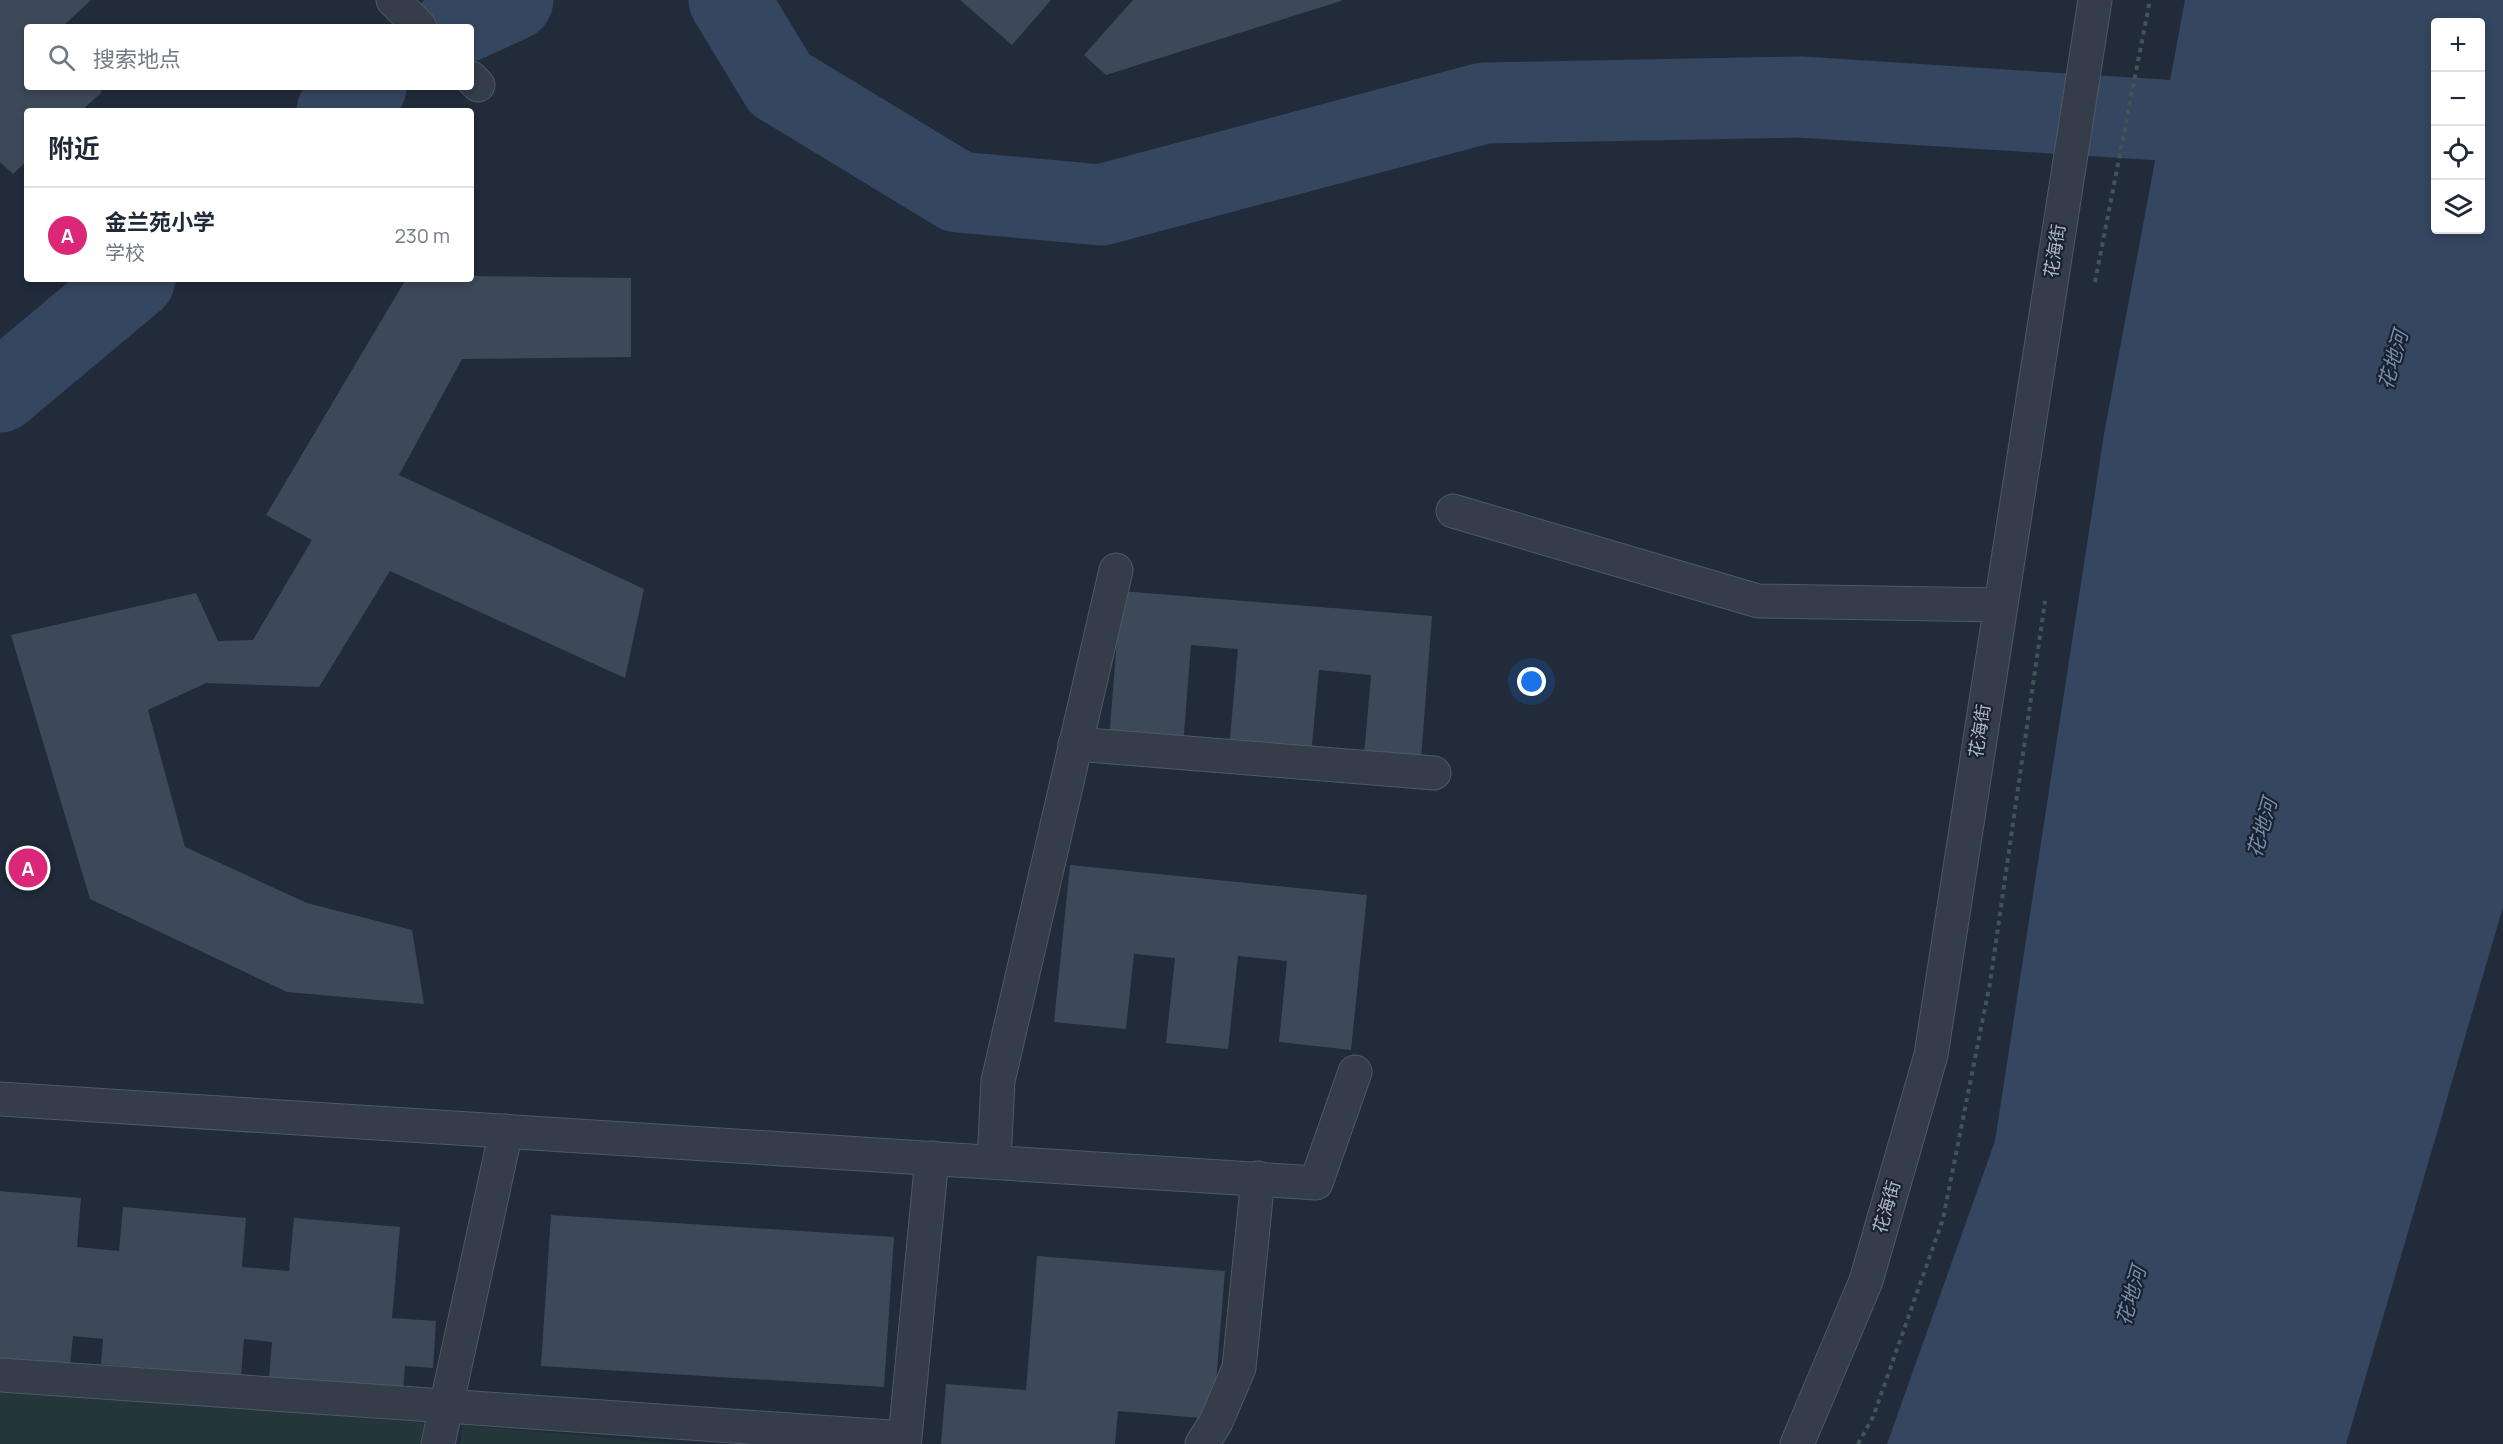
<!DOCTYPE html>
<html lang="zh">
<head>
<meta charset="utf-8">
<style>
	:root { --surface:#fff; --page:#f6f6f7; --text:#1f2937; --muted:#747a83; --line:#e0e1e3; --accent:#db2777 }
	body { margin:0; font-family:Manrope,"Noto Sans SC",sans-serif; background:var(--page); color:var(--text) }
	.controls { position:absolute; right:18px; top:18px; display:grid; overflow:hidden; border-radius:6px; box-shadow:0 3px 9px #0003 }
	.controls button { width:54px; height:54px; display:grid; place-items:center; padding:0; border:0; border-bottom:2px solid var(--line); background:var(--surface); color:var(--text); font:30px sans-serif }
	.you { position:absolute; left:1532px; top:682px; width:21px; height:21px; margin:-15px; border:4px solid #fff; border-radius:50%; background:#1a73e8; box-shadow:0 0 0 9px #1a73e833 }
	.badge { display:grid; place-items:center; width:39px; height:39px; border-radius:50%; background:var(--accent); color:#fff; font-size:20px; font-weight:700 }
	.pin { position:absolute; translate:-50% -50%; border:3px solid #fff; box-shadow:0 2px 6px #0006 }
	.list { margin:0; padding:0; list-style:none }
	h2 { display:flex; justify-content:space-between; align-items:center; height:78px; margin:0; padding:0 24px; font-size:26px }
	h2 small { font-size:20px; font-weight:400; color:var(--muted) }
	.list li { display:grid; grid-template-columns:39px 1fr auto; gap:18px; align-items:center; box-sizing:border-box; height:96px; padding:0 24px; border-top:2px solid var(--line) }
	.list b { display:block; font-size:22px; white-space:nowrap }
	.list p { margin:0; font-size:20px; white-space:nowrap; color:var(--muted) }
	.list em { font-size:20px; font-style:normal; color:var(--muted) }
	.icon { flex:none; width:33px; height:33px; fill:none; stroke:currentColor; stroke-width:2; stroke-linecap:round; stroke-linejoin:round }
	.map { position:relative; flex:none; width:2503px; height:1444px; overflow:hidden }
	.search { position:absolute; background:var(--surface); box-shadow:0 3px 9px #0003; left:24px; top:24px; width:450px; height:66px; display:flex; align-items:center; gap:15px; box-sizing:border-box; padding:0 21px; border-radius:6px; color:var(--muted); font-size:22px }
	.panel { position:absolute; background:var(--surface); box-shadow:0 3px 9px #0003; left:24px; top:108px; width:450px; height:174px; border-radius:6px }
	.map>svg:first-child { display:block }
	.green { fill:#23373b }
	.water { fill:#354661; fill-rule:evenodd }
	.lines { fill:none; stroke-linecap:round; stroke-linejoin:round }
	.river { stroke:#354661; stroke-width:81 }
	.building { fill:#3d4959 }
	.minor-casing { stroke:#505865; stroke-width:35 }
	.path { stroke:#415458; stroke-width:4; stroke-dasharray:4.5 4.5; stroke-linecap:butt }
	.minor { stroke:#353d4a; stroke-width:33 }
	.labels { text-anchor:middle; stroke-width:4.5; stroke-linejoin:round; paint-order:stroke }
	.street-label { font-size:18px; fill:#b0b8c6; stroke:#1a222f }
	.water-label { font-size:20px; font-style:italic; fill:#778eaf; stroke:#1a222f }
</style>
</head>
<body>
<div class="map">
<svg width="2503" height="1444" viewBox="0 0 2503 1444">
	<rect width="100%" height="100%" fill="#212b3a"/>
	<!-- green -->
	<g class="green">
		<path d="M 0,1389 L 424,1423 L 420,1444 L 0,1444 Z"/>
		<path d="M 463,1425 L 679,1444 L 460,1444 Z"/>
	</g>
	<!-- water -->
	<path class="water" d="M 2185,0 L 2503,0 L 2503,907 L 2346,1444 L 1887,1444 L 1995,1141 L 2104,434 ZM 2436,22 L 2480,22 L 2480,230 L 2436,230 Z"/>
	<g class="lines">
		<!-- river -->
		<g class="river">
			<path d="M 729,0 L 780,84 L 958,192 L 1101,205 L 1484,103 L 1800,97 L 2162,120 L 2436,153"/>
			<path d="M 454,27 L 513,0"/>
			<path d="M 337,111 L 366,87"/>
			<path d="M 0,392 L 135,279"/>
		</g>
	</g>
	<!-- building -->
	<g class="building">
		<path d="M 0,0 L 91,0 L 62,27 L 27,27 L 27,87 L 97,87 L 102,92 L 81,111 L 27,111 L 27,161 L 13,174 L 0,162 Z"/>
		<path d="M 960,0 L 1051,0 L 1012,45 Z"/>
		<path d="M 1133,0 L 1341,0 L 1341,1 L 1106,75 L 1084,55 Z"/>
		<path d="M 471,276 L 631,278 L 631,357 L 462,359 L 399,475 L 644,589 L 625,678 L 390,571 L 319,687 L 206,683 L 148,710 L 185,847 L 307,903 L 412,930 L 424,1004 L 287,992 L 90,899 L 11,635 L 196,593 L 218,641 L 253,640 L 312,540 L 266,515 L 406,279 L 471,279 Z"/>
		<path d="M 1121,591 L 1432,616 L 1421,759 L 1364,755 L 1371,675 L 1319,670 L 1311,755 L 1229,749 L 1238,649 L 1191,645 L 1183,746 L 1109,739 Z"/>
		<path d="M 1070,865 L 1367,895 L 1351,1050 L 1279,1042 L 1287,961 L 1238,956 L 1228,1049 L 1166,1043 L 1175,958 L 1134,954 L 1126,1029 L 1054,1022 Z"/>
		<path d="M 0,1191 L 81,1198 L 77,1247 L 119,1251 L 123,1207 L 246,1218 L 242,1267 L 289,1271 L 294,1218 L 400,1227 L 392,1318 L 436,1321 L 433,1368 L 405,1366 L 403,1390 L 269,1378 L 272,1342 L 244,1339 L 241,1376 L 101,1364 L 103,1339 L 73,1336 L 70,1366 L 0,1360 Z"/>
		<path d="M 551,1215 L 894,1237 L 884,1387 L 541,1366 Z"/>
		<path d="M 1037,1256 L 1225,1271 L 1213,1419 L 1118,1411 L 1115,1444 L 941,1444 L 946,1384 L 1026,1390 Z"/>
	</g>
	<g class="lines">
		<!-- minor casing -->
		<g class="minor-casing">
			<g id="minor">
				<path d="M 393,0 L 420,27"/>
				<path d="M 471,78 L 478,85"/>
				<path d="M 1453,511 L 1758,601 L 2000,605"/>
				<path d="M 1075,744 L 1434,773"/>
				<path d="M 0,1099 L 1316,1183 L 1355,1072"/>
				<path d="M 994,1162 L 998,1081 L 1116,570"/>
				<path d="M 0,1375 L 905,1438 L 932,1158"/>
				<path d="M 438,1444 L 506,1131"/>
				<path d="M 1202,1444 L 1216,1422 L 1239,1368 L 1258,1178"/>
				<path d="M 1797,1444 L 1866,1281 L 1931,1055 L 2095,0"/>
			</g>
		</g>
		<!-- path -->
		<g class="path">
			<path d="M 2095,282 L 2150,0"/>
			<path d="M 1858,1444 L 1873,1417 L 1943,1219 L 1990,983 L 2045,601"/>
		</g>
		<!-- minor -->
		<use href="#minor" class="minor"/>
	</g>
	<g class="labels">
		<!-- street labels -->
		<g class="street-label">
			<text transform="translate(2055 251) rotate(-81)" y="6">花海街</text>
			<text transform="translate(1980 731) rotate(-81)" y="6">花海街</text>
			<text transform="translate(1887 1207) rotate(-74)" y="6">花海街</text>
		</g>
		<!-- water labels -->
		<g class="water-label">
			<text transform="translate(2393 360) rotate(-74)" y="7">花地河</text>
			<text transform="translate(2262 828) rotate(-74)" y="7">花地河</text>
			<text transform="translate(2131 1296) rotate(-74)" y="7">花地河</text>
		</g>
	</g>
</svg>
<div class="controls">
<button>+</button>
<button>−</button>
<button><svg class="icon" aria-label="locate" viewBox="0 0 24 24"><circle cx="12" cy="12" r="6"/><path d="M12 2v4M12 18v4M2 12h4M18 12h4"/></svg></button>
<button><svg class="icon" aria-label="layers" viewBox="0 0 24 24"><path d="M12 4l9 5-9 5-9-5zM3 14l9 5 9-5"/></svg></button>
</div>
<div class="you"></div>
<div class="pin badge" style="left:28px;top:868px">A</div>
<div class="search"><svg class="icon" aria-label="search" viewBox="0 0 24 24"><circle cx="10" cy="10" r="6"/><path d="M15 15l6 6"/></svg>搜索地点</div>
<section class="panel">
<h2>附近<small></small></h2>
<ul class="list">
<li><span class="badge">A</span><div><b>金兰苑小学</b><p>学校</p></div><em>230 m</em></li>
</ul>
</section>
</div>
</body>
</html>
